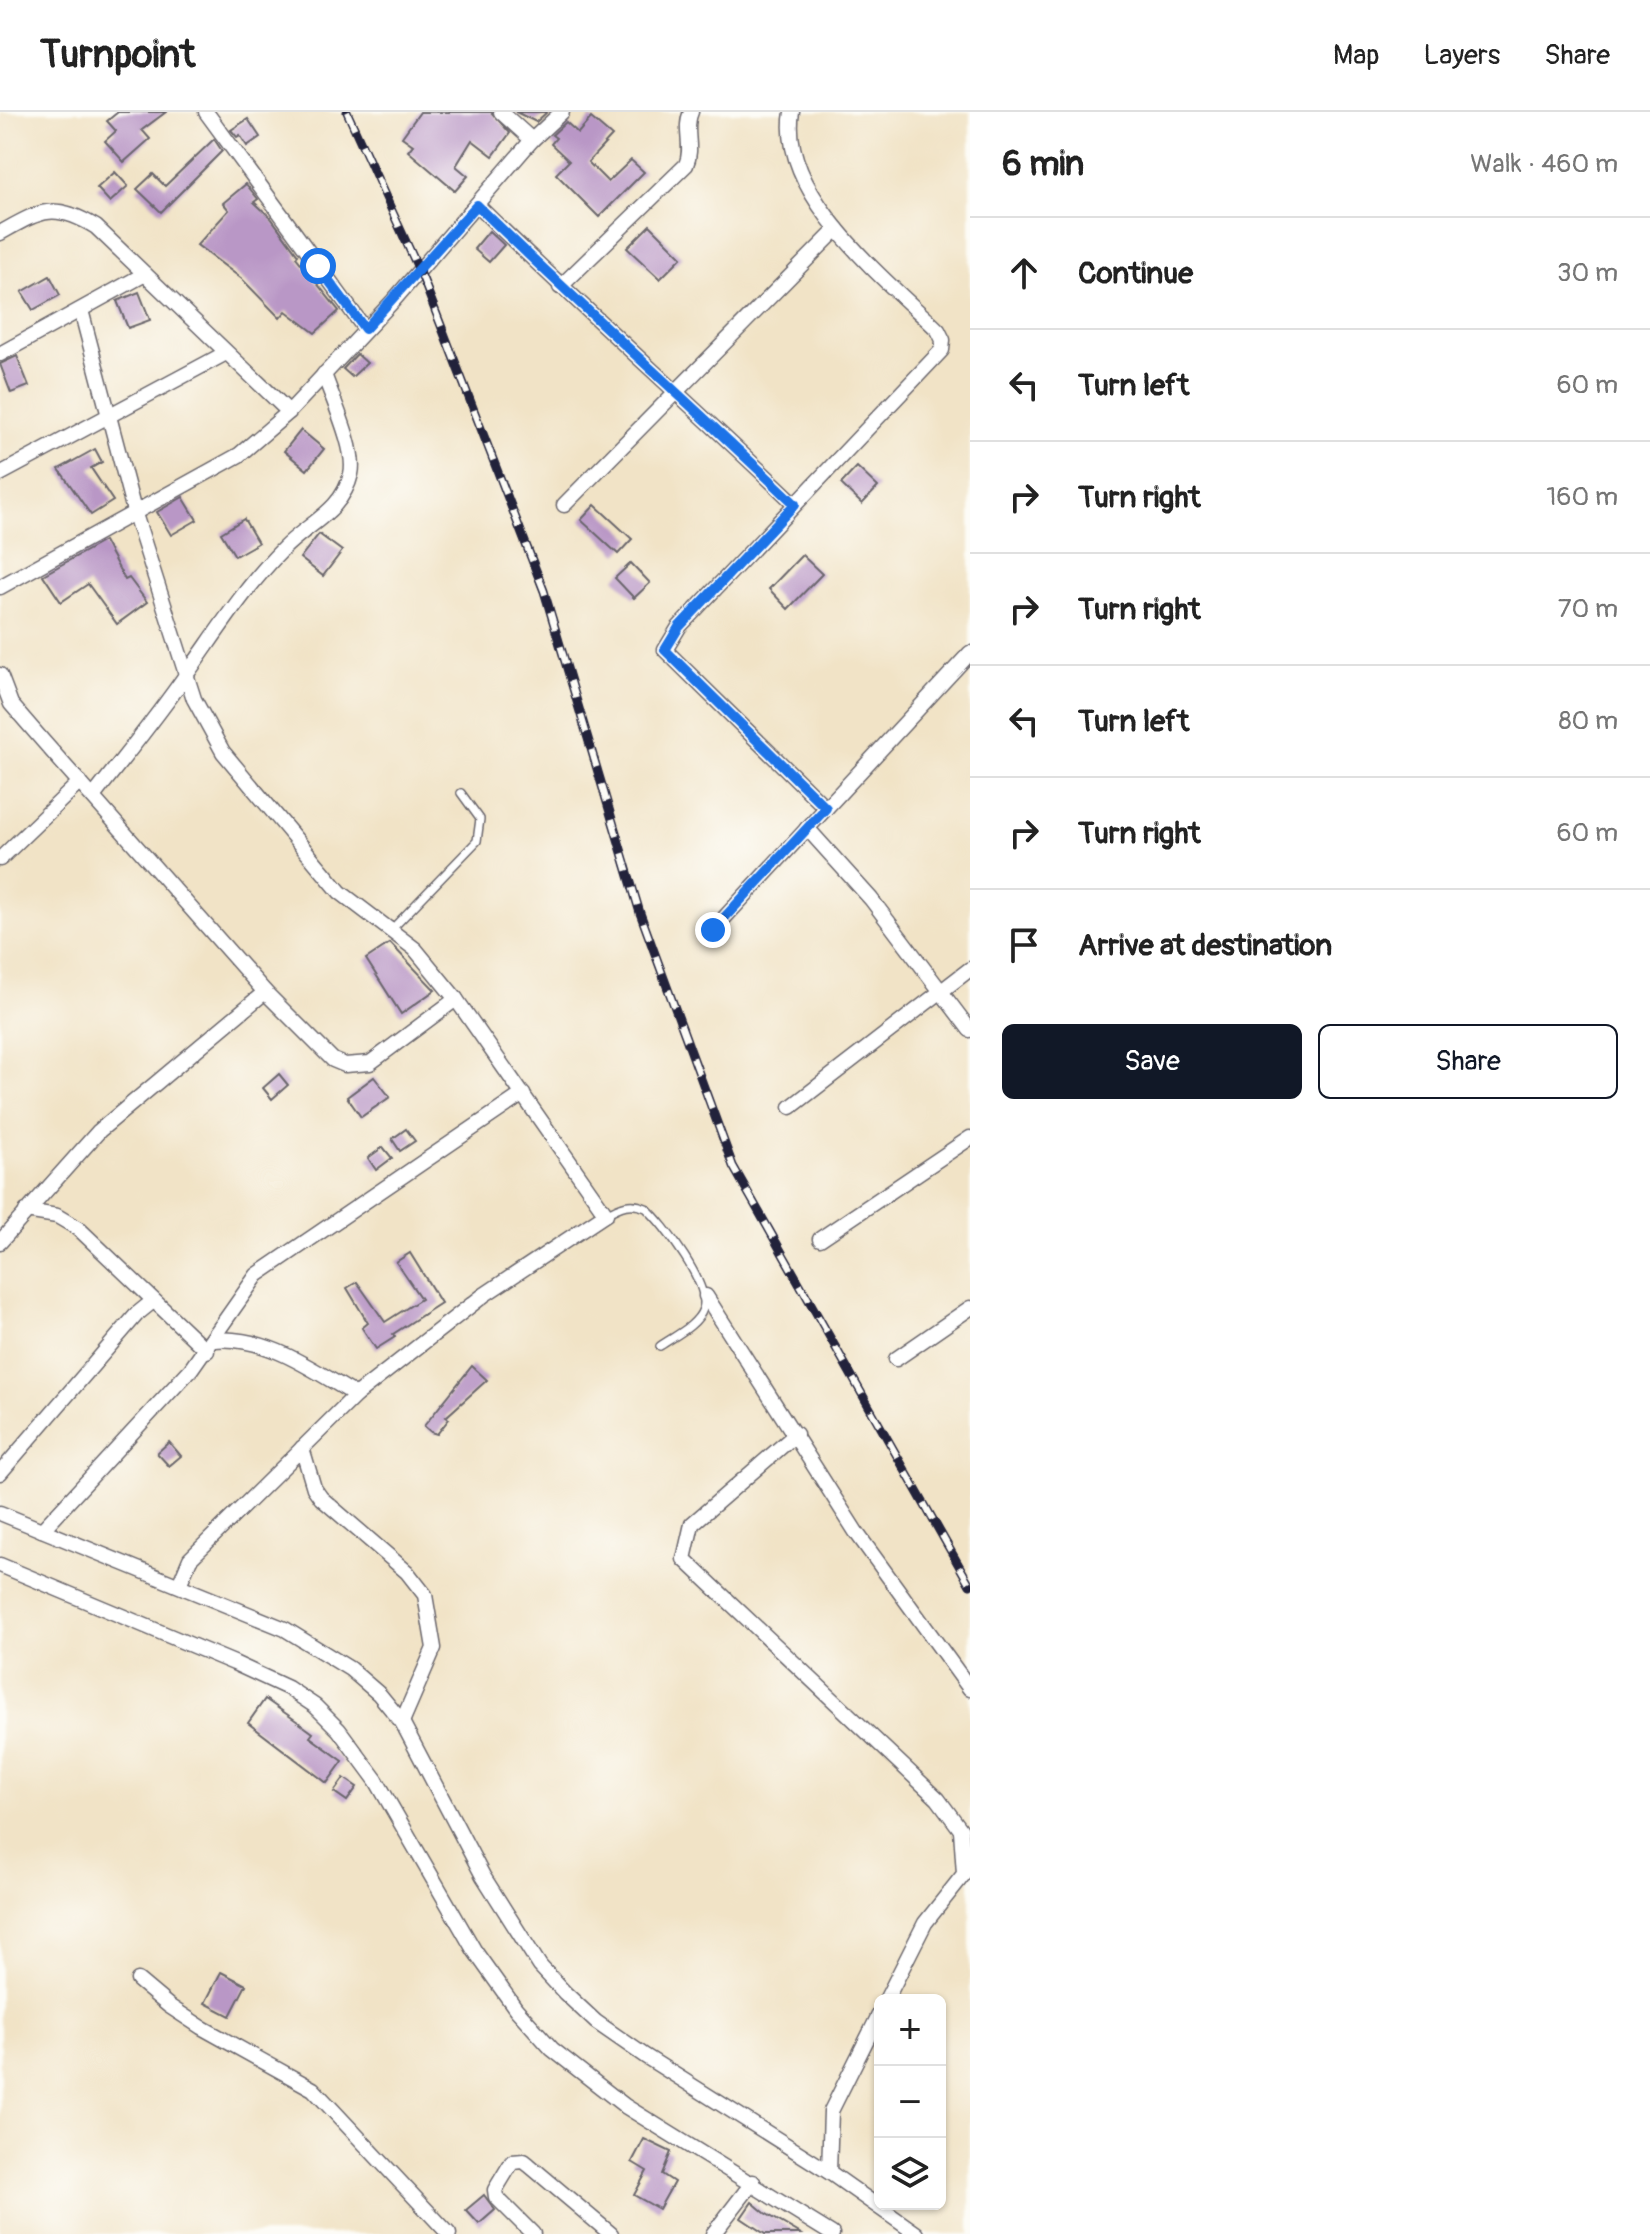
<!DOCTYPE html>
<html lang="en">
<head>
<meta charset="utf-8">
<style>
	:root { --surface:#fff; --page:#f6f6f6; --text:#222; --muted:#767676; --line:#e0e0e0; --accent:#111827 }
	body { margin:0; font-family:Pangolin,sans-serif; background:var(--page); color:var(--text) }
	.controls { position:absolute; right:24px; bottom:24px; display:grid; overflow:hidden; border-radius:12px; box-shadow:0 2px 6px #0004 }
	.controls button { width:72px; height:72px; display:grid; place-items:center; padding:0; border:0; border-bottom:2px solid var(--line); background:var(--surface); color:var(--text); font:40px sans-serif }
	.stop { position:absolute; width:24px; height:24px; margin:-18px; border:6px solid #1a73e8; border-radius:50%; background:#fff }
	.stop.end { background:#1a73e8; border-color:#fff; box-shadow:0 2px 8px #0008 }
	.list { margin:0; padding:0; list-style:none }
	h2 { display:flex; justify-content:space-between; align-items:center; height:104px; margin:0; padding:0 32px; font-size:34px }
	h2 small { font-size:26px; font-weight:400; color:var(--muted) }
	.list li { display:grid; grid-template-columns:52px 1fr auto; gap:24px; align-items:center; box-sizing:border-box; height:112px; padding:0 32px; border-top:2px solid var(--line) }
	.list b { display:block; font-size:30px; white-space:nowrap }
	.list em { font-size:26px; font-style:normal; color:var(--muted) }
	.actions { display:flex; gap:16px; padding:24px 32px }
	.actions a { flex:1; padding:18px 0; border:2px solid var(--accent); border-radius:12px; text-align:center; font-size:28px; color:var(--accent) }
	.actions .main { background:var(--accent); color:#fff }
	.icon { flex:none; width:44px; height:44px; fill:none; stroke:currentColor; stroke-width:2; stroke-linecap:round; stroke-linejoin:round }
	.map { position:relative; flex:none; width:970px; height:2122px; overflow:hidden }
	header { display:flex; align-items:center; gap:48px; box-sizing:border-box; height:112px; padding:0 40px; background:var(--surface); border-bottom:2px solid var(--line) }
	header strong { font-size:38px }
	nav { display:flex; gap:44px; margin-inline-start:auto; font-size:28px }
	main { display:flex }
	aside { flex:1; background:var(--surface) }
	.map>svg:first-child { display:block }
	.building { fill:#b997c6 }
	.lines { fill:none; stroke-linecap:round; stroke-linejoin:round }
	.lane-casing { stroke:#6a666c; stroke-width:10 }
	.street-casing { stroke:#6a666c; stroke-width:17 }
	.lane { stroke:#fff; stroke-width:7 }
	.street { stroke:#fff; stroke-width:14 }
	.rail-casing { stroke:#22223b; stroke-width:9 }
	.rail { stroke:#fdfcf7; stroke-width:6; stroke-dasharray:18; stroke-linecap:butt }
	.route { stroke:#1a73e8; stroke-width:10 }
</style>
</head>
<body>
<header>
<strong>Turnpoint</strong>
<nav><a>Map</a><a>Layers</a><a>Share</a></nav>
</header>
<main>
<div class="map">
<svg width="970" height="2122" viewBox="0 0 970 2122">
	<rect width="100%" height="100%" fill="#fdfcf7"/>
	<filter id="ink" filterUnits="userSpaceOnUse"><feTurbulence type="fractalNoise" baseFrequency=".0125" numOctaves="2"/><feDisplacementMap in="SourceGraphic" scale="16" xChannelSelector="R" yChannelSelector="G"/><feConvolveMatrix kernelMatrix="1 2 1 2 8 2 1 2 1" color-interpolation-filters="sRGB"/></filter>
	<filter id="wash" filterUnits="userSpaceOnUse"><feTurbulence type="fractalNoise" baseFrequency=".006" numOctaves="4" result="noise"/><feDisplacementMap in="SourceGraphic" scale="32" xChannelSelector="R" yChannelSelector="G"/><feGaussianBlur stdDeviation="1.8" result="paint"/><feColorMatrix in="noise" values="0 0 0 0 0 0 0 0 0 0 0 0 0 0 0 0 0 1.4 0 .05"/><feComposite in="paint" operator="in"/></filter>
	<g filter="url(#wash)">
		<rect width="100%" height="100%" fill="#f1e3c6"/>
		<g id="blocks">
			<!-- building -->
			<g class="building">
				<path d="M 118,0 L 166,0 L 142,18 L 150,27 L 124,50 L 105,29 L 116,19 L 107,9 Z"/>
				<path d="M 420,0 L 491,0 L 510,21 L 493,44 L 472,28 L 456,54 L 468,64 L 455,79 L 408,39 L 413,33 L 402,25 Z"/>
				<path d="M 516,0 L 547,0 L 536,10 Z"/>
				<path d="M 591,6 L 612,24 L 588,50 L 608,70 L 631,48 L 644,60 L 599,105 L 556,62 L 569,49 L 551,32 L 556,26 L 552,23 L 566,10 L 578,21 Z"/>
				<path d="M 248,7 L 260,25 L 247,34 L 240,23 L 237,25 L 231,18 Z"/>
				<path d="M 214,27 L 222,39 L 161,100 L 137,77 L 153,62 L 165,74 Z"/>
				<path d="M 115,60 L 128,74 L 110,90 L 97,76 Z"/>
				<path d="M 246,72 L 258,87 L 254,90 L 271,106 L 298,143 L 296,145 L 339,199 L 315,221 L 286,199 L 280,206 L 242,167 L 197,133 L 229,98 L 223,91 Z"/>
				<path d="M 650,113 L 682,145 L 660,167 L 627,136 Z"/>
				<path d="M 489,119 L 504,133 L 489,150 L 474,137 Z"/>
				<path d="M 50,164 L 60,183 L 33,198 L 22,180 Z"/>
				<path d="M 139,180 L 150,208 L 128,216 L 117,189 Z"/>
				<path d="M 357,242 L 367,251 L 352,265 L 343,257 Z"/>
				<path d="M 17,244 L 29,274 L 11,281 L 0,252 Z"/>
				<path d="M 301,318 L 324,337 L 307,358 L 284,339 Z"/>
				<path d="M 95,337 L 102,350 L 91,356 L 113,389 L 91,403 L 59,357 Z"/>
				<path d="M 857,355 L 878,375 L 862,392 L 841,372 Z"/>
				<path d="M 183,385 L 197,408 L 171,423 L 157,400 Z"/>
				<path d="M 595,393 L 632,427 L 618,442 L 581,408 Z"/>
				<path d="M 244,407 L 258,431 L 235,444 L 221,421 Z"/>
				<path d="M 319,422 L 342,439 L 323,464 L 300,446 Z"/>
				<path d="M 104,429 L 125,468 L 129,466 L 147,490 L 117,512 L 88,472 L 61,490 L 43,463 Z"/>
				<path d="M 802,443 L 822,462 L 788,497 L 769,477 Z"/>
				<path d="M 631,451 L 650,471 L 634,486 L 615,466 Z"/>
				<path d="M 390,831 L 435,878 L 401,902 L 366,847 Z"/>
				<path d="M 279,962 L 288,973 L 272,987 L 263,976 Z"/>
				<path d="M 374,965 L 390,985 L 361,1005 L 347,985 Z"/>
				<path d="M 406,1017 L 415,1029 L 400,1039 L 392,1027 Z"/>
				<path d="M 383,1035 L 392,1046 L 376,1058 L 368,1046 Z"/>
				<path d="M 410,1141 L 441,1191 L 393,1222 L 395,1225 L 376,1237 L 362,1216 L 368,1211 L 347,1176 L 357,1170 L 385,1210 L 421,1187 L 396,1150 Z"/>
				<path d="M 472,1254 L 487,1268 L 446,1305 L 449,1307 L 437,1322 L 431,1320 L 424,1314 Z"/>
				<path d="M 169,1330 L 181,1344 L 169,1354 L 157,1341 Z"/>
				<path d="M 265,1587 L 298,1610 L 313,1621 L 310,1625 L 343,1649 L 327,1671 L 248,1611 Z"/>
				<path d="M 344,1666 L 357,1675 L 347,1689 L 334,1680 Z"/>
				<path d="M 221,1860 L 246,1873 L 230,1904 L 205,1891 Z"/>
				<path d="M 644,2027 L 671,2040 L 662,2062 L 674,2070 L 659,2097 L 634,2083 L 647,2059 L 632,2050 Z"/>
				<path d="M 484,2083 L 495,2098 L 479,2112 L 466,2098 Z"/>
				<path d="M 752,2090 L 765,2101 L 801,2122 L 765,2122 L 741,2106 Z"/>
			</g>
		</g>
	</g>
	<g filter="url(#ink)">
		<use href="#blocks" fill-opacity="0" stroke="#6a666c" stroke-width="2"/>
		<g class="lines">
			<!-- lane casing -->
			<g class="lane-casing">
				<g id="lane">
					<path d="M 391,818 L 477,729 L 480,707 L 461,681"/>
					<path d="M 606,1102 C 620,1094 631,1089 646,1096 C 664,1112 711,1174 703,1197 C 697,1214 674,1224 660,1234"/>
				</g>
			</g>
			<!-- street casing -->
			<g class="street-casing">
				<g id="street">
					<path d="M 206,0 L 365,217"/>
					<path d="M 501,0 L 532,28"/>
					<path d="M 792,0 C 778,82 885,167 938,218 L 943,228 L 942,238 L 679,515 L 665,538 L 826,696"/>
					<path d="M 477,93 C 581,195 690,291 795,392"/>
					<path d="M 0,121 C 40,99 53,89 96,115 L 289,300"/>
					<path d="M 560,175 L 686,53 C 694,35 683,17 691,0"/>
					<path d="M 81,198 L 134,399 L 194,587 L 223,640 L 340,780 L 415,837 L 456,887 L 606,1102 L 484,1183 L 356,1283 L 190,1447 L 179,1473"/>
					<path d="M 0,242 L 145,162"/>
					<path d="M 0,362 L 226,241"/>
					<path d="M 564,393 L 837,117"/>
					<path d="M 0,475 L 239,343 L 289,300 L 393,189 L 532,28 L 562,0"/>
					<path d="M 0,563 L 11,592 L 43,629 L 265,880 L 333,948 L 345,953 L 370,951 L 456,887"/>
					<path d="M 93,685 C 124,645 157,605 186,563 C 217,520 245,475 283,437 C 308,411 342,400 351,362 C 357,339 332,286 324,262"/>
					<path d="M 807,716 L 871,787 L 970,918"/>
					<path d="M 0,747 L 80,670"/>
					<path d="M 713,818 L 970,541"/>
					<path d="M 791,995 L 970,857"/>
					<path d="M 26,1099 L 57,1104 L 79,1117 L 207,1239"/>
					<path d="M 820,1127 L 970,1026"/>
					<path d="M 0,1130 L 99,1019 L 265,880"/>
					<path d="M 706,1184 L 856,1420 L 970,1577"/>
					<path d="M 214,1228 C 266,1223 313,1258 356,1283"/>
					<path d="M 896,1247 L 970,1196"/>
					<path d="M 796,1322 L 692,1412 L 684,1447 L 938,1687 L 961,1718 L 964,1762 L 925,1811 L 886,1888"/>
					<path d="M 302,1336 L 314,1376 L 321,1386 L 407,1460 L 425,1483 L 434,1536 L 402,1610"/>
					<path d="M 0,1361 L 137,1202 L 153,1189"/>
					<path d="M 0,1401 L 285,1517 L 350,1557 L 379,1582 L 402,1610 L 483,1764 L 540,1854 L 565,1881 L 596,1910 L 645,1944 L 829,2060 L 917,2122"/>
					<path d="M 42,1418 L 191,1257 L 257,1163 L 523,982"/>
					<path d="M 0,1453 L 234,1551 L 288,1576 L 315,1594 L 339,1618 L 376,1668 L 474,1838 L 516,1897 L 552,1937 L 625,1994 L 832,2122"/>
					<path d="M 138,1868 L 169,1894 L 201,1915 L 313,1977 L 449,2122"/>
					<path d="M 829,2060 L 831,1999 L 880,1901"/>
					<path d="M 533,2122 L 496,2085 L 495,2078 L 512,2050 L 524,2049 L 529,2053 L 611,2122"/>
					<path d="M 713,2122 L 753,2070"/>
				</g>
			</g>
			<!-- lane -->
			<use href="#lane" class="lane"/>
			<!-- street -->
			<use href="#street" class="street"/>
			<!-- rail casing -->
			<g class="rail-casing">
				<path id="rail" d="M 347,0 L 423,167 L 544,479 L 640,801 L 733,1054 L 970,1473"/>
			</g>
			<!-- rail -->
			<use href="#rail" class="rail"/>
		</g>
	</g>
	<g class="lines" filter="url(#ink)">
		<!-- route -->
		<path class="route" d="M 318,154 L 365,217 L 477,93 C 581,195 690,291 795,392 L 679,515 L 665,538 L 826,696 L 713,818"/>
	</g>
</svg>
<div class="controls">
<button>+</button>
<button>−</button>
<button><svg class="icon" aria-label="layers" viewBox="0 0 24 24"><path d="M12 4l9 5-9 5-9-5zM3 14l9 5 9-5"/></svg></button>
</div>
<div class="stop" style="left:318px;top:154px"></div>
<div class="stop end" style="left:713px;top:818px"></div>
</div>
<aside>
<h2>6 min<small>Walk · 460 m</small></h2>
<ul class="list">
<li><svg class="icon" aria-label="ahead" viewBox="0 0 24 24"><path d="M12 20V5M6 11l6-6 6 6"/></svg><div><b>Continue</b></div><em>30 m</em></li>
<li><svg class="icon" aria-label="left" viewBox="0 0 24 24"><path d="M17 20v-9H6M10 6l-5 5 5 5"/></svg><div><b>Turn left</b></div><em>60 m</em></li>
<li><svg class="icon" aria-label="right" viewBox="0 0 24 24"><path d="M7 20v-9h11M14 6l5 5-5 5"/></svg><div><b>Turn right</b></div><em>160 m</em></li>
<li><svg class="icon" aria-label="right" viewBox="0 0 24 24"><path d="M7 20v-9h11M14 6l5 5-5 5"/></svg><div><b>Turn right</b></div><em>70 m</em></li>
<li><svg class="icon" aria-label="left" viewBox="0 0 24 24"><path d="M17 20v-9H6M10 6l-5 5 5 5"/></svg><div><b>Turn left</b></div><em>80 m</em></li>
<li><svg class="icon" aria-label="right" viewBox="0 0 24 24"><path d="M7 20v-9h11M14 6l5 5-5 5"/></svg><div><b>Turn right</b></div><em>60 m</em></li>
<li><svg class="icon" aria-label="arrive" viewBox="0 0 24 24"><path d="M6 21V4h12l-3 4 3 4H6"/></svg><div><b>Arrive at destination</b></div></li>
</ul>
<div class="actions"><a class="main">Save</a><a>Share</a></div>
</aside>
</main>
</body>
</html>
